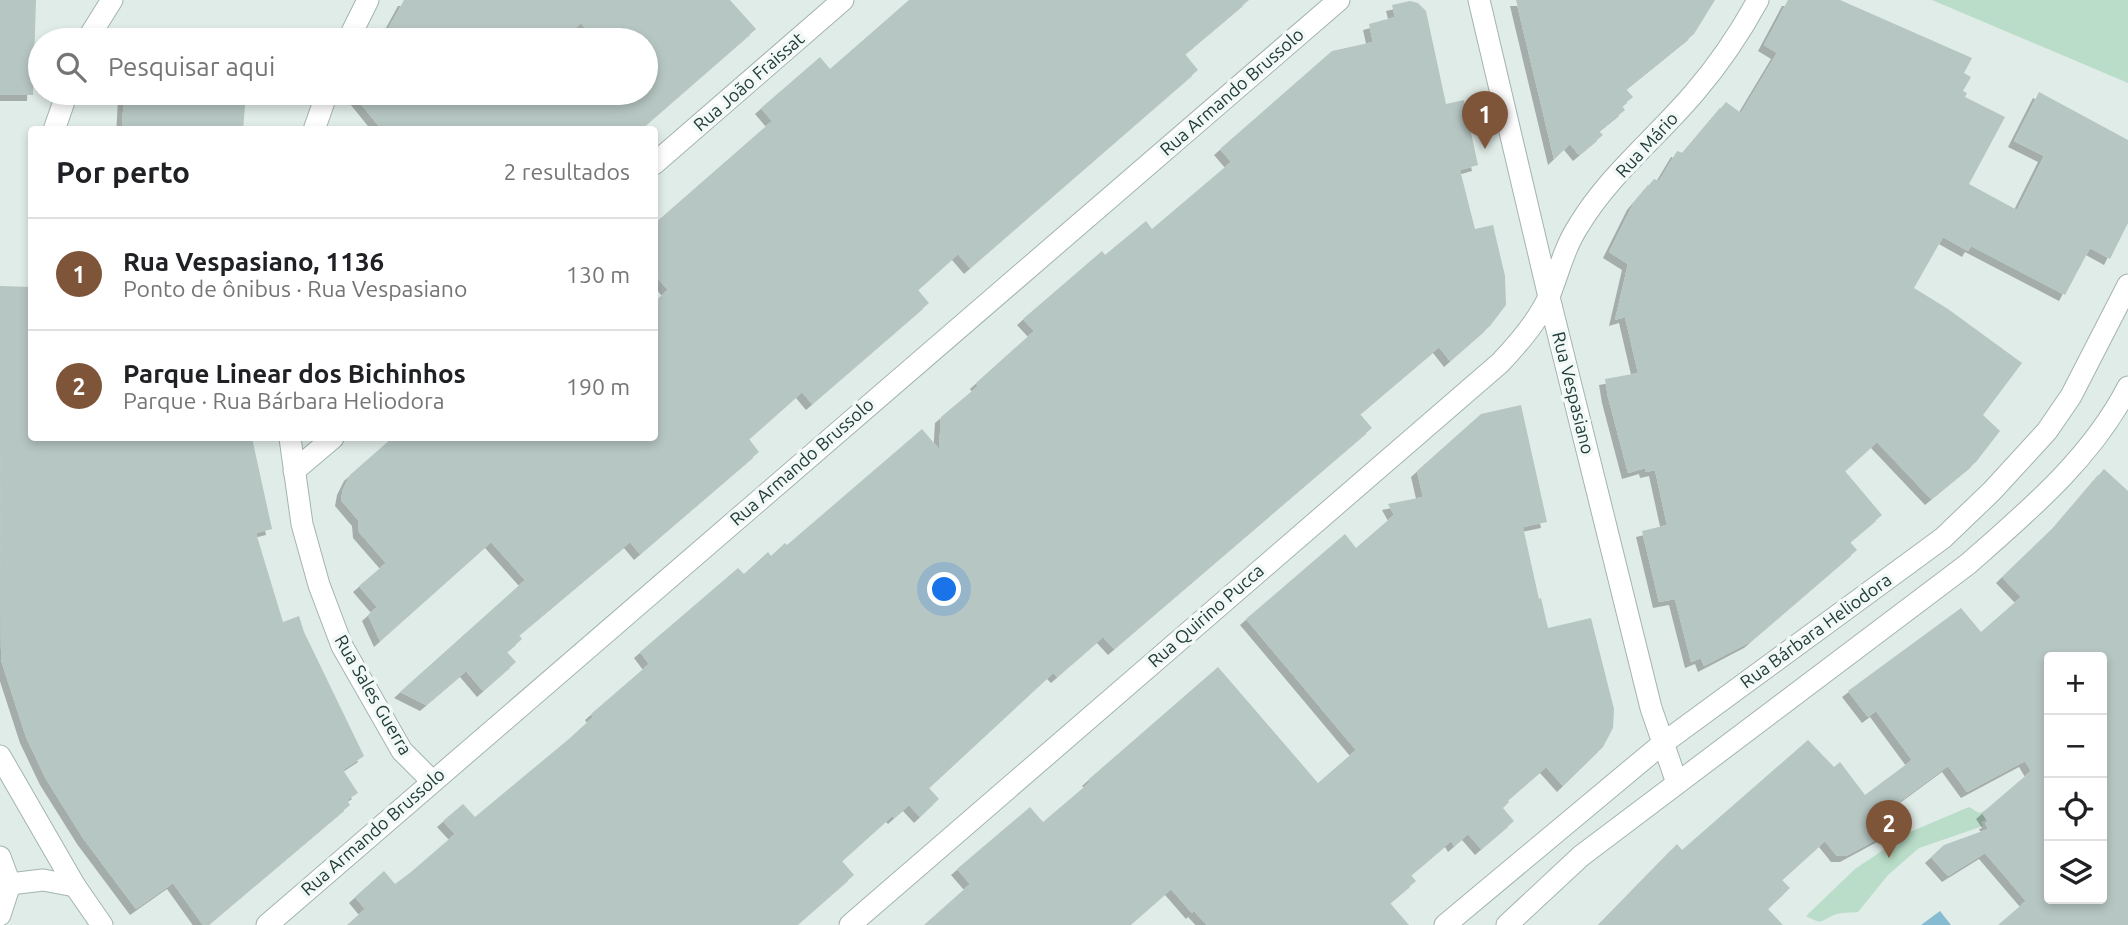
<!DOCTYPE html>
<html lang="pt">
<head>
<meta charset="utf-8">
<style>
	:root { --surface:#fff; --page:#f2f2f2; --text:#202124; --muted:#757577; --line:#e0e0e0; --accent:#7f553a }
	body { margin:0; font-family:Ubuntu,sans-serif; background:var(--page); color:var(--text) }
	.controls { position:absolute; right:21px; bottom:21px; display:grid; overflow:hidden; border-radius:7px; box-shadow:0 4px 10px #0003 }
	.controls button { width:63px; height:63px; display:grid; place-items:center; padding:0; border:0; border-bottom:2px solid var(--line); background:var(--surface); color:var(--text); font:35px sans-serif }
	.you { position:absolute; left:945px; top:590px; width:24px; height:24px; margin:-18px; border:5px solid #fff; border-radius:50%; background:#1a73e8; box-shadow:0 0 0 10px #1a73e833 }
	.badge { display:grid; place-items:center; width:46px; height:46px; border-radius:50%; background:var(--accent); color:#fff; font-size:23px; font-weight:700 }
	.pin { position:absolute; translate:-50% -58px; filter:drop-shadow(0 2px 4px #0008) }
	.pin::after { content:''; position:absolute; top:37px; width:24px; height:21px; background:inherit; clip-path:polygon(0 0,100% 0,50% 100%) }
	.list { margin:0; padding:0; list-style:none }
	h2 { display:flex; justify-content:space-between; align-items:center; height:91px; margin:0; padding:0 28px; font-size:30px }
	h2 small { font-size:23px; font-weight:400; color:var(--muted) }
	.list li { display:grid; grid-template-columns:46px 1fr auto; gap:21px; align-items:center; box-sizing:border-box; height:112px; padding:0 28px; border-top:2px solid var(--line) }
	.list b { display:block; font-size:26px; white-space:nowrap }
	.list p { margin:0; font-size:23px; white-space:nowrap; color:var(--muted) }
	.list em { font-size:23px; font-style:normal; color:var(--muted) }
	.icon { flex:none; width:38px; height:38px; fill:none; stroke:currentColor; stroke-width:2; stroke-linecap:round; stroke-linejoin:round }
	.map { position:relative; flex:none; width:2128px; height:925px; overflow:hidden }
	.search { position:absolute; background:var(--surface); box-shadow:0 4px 10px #0003; left:28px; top:28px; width:630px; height:77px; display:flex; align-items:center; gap:18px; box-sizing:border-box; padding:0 24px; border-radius:38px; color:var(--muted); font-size:26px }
	.panel { position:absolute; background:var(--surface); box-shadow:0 4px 10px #0003; left:28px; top:126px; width:630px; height:315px; border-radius:7px }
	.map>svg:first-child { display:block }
	.green { fill:#b9ddc8 }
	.water { fill:#87bbd2 }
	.building { fill:#b6c6c2; fill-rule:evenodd; filter:url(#shadow) }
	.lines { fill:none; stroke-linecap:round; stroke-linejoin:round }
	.minor-casing { stroke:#a3b4b0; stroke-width:23 }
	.minor { stroke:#fff; stroke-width:21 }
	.labels { text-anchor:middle; stroke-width:7; stroke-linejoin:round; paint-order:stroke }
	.street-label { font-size:18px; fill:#213c39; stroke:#f1f8f6 }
</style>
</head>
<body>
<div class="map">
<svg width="2128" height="925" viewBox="0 0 2128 925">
	<defs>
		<filter id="shadow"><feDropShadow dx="-6" dy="6" stdDeviation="0" flood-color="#0004"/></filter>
	</defs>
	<rect width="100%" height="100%" fill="#e0ece8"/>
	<!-- green -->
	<g class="green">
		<path d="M 1932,0 L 2128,0 L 2128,83 Z"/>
		<path d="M 2049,785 L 2049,791 L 1981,822 L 1983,826 L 1919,848 L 1888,875 L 1858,912 C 1851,913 1841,912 1834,915 C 1818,922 1824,925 1806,916 L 1855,869 L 1910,832 L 1969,807 L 1979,813 Z"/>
	</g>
	<!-- water -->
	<path class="water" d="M 1940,911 L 1951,925 L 1921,925 Z"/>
	<!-- building -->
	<g class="building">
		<path d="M 0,0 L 36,0 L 33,95 L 0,95 Z"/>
		<path d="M 404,0 L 730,0 L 756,29 L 640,130 L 382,130 L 352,93 L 646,93 L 646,40 L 596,40 L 581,23 L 561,40 L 382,40 Z"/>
		<path d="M 909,0 L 1249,0 L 1185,54 L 1198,70 L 970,268 L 958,254 L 918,290 L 929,303 L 812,404 L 802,392 L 749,439 L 759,452 L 640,554 L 630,542 L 519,635 L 522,639 L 507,652 L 516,662 L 483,691 L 466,671 L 426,705 L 400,692 L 525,580 L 491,542 L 380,641 L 368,615 L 377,607 L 359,586 L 386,563 L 359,532 L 358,520 L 341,500 L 343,489 L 350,475 L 392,438 L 654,438 L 654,302 L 668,290 L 654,274 L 654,224 L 772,121 L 761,108 L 820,57 L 830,69 Z"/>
		<path d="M 1516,0 L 1715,0 L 1694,34 L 1626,89 L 1633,97 L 1622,106 L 1625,110 L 1599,131 L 1603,135 L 1579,155 L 1570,144 L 1554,159 Z"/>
		<path d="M 1788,0 L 1840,0 L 1972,58 L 1964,73 L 1971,77 L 1963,91 L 1967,93 L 1965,97 L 2005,117 L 1969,184 L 2017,210 L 2044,156 L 2014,141 L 2039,92 L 2128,140 L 2128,223 L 2110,259 L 2090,248 L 2065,295 L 1971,246 L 1968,251 L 1943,237 L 1914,288 L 1948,309 L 2022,363 L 1983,415 L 2000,431 L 1976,462 L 1931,499 L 1877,442 L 1845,471 L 1882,515 L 1850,542 L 1857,550 L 1750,642 L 1704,666 L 1701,658 L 1691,662 L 1675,599 L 1659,602 L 1642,531 L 1667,525 L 1655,470 L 1646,472 L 1645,468 L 1628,473 L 1608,397 L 1605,379 L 1638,373 L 1625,317 L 1615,320 L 1628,264 L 1609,252 L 1633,204 L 1654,179 L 1659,181 L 1677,151 L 1683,153 L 1726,102 L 1741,113 L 1777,53 L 1764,45 Z"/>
		<path d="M 1410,1 L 1418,3 L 1426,11 L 1446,104 L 1464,100 L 1478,165 L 1460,170 L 1475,229 L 1493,225 L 1505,276 L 1506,305 L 1490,326 L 1450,361 L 1439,347 L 1360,414 L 1372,428 L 1114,649 L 1103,637 L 1057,677 L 1053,673 L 929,788 L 939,799 L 920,817 L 909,805 L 894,818 L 892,816 L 842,861 L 854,875 L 797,925 L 347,925 L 365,909 L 355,897 L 384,871 L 395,884 L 411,872 L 455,834 L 443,821 L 463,804 L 475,817 L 570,738 L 593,717 L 591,714 L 649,664 L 640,652 L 738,568 L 744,574 L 768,552 L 771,556 L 785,543 L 787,545 L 922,429 L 939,449 L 941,417 L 978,386 L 976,383 L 1034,331 L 1023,319 L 1102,251 L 1105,255 L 1146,221 L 1152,229 L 1231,162 L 1220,149 L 1332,51 L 1373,42 L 1369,24 L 1395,17 L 1392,5 Z"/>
		<path d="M 124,93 L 246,93 L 243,130 L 122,130 Z"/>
		<path d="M 0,286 L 32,287 L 32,438 L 252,438 L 272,529 L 256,533 L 283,622 L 299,616 L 304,632 L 364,756 L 343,770 L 358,793 L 347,800 L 350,805 L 208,925 L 203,925 L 173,883 L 136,909 L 83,838 L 46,779 L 26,737 L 1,660 Z"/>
		<path d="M 1521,405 L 1547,522 L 1523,527 L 1539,599 L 1541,598 L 1548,628 L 1591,618 L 1614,709 L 1613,728 L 1603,747 L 1563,786 L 1546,767 L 1508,800 L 1509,802 L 1503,808 L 1514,821 L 1481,849 L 1468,834 L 1454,846 L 1451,841 L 1411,875 L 1416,881 L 1390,903 L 1409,925 L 1207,925 L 1194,911 L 1192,913 L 1171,889 L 1130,925 L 924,925 L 970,884 L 957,869 L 1030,807 L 1043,822 L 1090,782 L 1088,780 L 1218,667 L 1318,783 L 1356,750 L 1246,619 L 1345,534 L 1356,548 L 1394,515 L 1388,504 L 1423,497 L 1417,471 L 1481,414 Z"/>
		<path d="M 2104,469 L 2128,491 L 2128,925 L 1998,925 L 2026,901 L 1985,853 L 1948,876 L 1931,857 L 1944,845 L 1988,829 L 1985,823 L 1988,822 L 1982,813 L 2031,771 L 2025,761 L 1967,792 L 1948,766 L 1880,816 L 1885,823 L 1885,835 L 1846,856 L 1837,856 L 1825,841 L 1782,880 L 1790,888 L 1768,909 L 1783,925 L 1598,925 L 1677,844 L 1682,850 L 1808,740 L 1834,767 L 1840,762 L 1865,795 L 1912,760 L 1876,711 L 1868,717 L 1848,691 L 1961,608 L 1981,632 L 2021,597 L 2002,577 L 2058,523 ZM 2049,657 L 2102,657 L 2102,899 L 2049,899 Z"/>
	</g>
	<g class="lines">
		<!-- minor casing -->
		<g class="minor-casing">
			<g id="minor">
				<path d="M 1479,0 L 1549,297 L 1651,708 L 1677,783"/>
				<path d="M 87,40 L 112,0"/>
				<path d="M 348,40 L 368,0"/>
				<path d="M 54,130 L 67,93"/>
				<path d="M 314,130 L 327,93"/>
				<path d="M 654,164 L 843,0"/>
				<path d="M 290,438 L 302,524 L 319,585 L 342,646 L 402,751 L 432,781"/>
				<path d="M 294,471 L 333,438"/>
				<path d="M 0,756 L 75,886 L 102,925"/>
				<path d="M 0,857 L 10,884 L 0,915"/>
				<path d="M 10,884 L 43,880 L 75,886"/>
				<path d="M 267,925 L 1339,0"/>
				<path d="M 850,925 L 1500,363 C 1519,343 1540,319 1550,294 C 1559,271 1565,246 1579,225 C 1609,175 1657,137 1695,92 C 1719,64 1740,33 1758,0"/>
				<path d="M 1445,925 L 1662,744 L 1943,538 L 1992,491 L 2047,431 L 2071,396 L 2128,285"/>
				<path d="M 1507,925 L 1581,856 L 1968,564 C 2027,512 2091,459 2128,387"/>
			</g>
		</g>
		<!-- minor -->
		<use href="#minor" class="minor"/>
	</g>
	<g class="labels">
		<!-- street labels -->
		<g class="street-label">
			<text transform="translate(749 82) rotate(-41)" y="6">Rua João Fraissat</text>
			<text transform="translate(1232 92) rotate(-41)" y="6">Rua Armando Brussolo</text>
			<text transform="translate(1647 145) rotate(-47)" y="6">Rua Mário</text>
			<text transform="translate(1573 393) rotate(76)" y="6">Rua Vespasiano</text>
			<text transform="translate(802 462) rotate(-41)" y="6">Rua Armando Brussolo</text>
			<text transform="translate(1206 616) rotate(-41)" y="6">Rua Quirino Pucca</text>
			<text transform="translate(1816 631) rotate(-36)" y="6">Rua Bárbara Heliodora</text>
			<text transform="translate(373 695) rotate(60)" y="6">Rua Sales Guerra</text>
			<text transform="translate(373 832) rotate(-41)" y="6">Rua Armando Brussolo</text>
		</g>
	</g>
</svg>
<div class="controls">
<button>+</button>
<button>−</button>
<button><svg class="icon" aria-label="locate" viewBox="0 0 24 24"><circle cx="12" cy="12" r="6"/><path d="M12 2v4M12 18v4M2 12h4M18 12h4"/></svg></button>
<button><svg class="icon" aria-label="layers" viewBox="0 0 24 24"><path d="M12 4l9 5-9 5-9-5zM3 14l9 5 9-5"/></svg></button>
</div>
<div class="you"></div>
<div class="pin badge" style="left:1485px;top:149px">1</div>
<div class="pin badge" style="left:1889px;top:858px">2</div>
<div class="search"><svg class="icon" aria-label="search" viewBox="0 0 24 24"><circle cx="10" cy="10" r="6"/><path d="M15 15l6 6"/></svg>Pesquisar aqui</div>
<section class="panel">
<h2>Por perto<small>2 resultados</small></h2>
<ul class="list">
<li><span class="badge">1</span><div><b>Rua Vespasiano, 1136</b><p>Ponto de ônibus · Rua Vespasiano</p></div><em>130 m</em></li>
<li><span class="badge">2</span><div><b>Parque Linear dos Bichinhos</b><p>Parque · Rua Bárbara Heliodora</p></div><em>190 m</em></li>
</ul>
</section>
</div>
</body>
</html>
